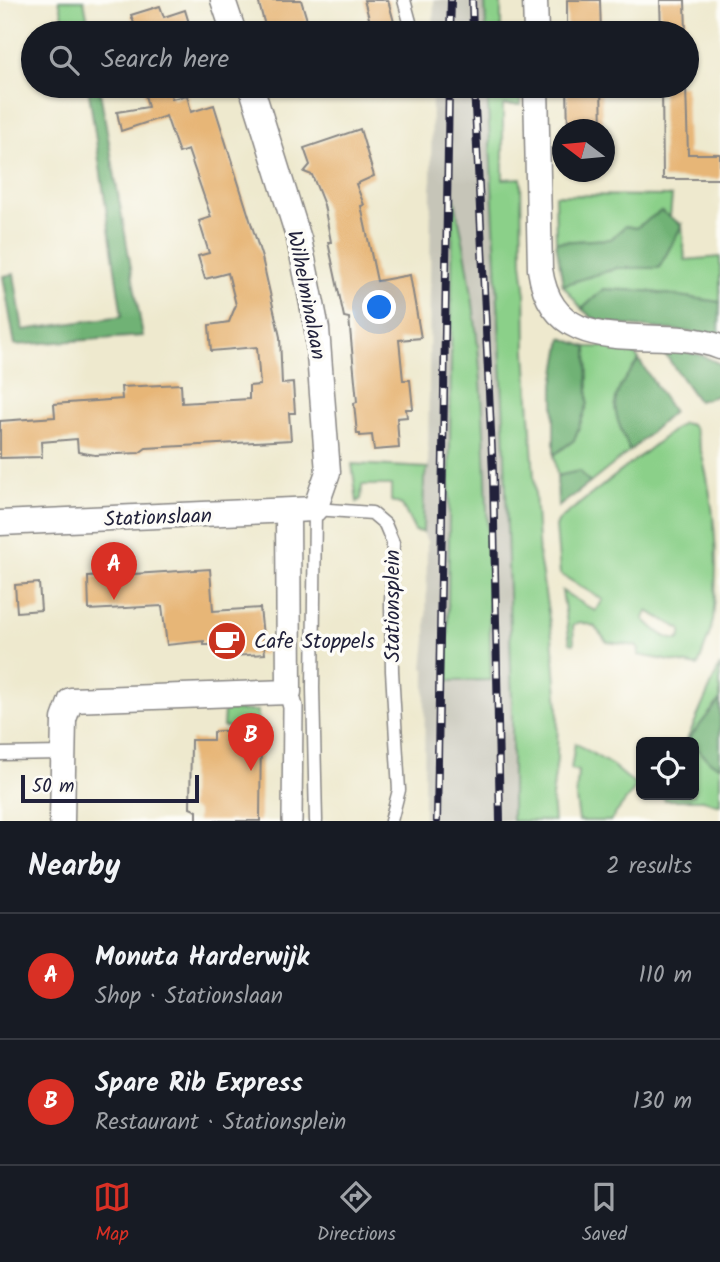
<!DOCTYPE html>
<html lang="en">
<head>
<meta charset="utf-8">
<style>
	:root { --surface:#171b24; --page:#20242c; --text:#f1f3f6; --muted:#9ea1a6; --line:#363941; --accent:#d93025 }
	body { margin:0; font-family:Kalam,sans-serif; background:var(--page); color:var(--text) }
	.controls { position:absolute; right:21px; bottom:21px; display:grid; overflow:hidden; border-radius:10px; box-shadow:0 2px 5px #0004 }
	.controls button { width:63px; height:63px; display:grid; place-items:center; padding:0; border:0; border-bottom:2px solid var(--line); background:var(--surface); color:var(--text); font:35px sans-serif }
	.compass { position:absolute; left:552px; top:119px; width:63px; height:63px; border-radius:50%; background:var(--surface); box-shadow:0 2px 5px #0004; rotate:286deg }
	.scale { position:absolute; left:21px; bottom:18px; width:178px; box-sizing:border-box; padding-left:7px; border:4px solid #22223b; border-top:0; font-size:19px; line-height:24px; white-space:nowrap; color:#22223b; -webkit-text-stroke:5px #fdfcf7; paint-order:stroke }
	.you { position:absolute; left:380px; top:308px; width:24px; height:24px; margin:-18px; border:5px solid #fff; border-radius:50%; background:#1a73e8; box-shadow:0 0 0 10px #1a73e833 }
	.badge { display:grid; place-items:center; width:46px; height:46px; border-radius:50%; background:var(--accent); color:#fff; font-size:23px; font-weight:700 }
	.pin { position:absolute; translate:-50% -58px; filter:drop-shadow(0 2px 4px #0008) }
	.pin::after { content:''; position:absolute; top:37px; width:24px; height:21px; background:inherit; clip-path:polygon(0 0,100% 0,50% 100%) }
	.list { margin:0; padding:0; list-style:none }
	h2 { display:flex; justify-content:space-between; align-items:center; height:91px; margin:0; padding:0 28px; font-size:30px }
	h2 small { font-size:23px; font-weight:400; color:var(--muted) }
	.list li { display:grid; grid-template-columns:46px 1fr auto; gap:21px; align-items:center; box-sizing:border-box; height:126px; padding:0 28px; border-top:2px solid var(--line) }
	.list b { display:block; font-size:26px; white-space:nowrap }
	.list p { margin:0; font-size:23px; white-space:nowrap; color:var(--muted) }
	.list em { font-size:23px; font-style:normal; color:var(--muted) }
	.icon { flex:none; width:38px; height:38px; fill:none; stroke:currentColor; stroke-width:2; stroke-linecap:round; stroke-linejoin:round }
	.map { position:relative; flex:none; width:720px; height:821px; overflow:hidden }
	.search { position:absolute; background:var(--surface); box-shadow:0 2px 5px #0004; left:21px; right:21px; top:21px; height:77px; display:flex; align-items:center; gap:18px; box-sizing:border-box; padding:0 24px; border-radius:38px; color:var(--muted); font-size:26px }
	.sheet { height:343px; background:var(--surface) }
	nav { display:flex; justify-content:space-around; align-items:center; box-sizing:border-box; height:98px; border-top:2px solid var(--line); background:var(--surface); font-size:19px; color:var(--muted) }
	nav a { display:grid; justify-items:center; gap:4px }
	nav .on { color:var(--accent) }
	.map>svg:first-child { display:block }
	.industrial { fill:#c6c5b8 }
	.green { fill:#8bd089; stroke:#567962; stroke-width:2; fill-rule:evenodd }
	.forest { fill:#70b275; stroke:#496a58; stroke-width:2 }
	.building { fill:#e7b677 }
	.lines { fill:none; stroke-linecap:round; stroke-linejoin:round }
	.service-casing { stroke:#888684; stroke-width:15 }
	.pedestrian-casing { stroke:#888684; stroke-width:22 }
	.minor-casing { stroke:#888684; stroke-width:27 }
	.service { stroke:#fff; stroke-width:12 }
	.pedestrian { stroke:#fff; stroke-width:19 }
	.minor { stroke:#fff; stroke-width:24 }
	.rail-casing { stroke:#22223b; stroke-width:8 }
	.rail { stroke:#fdfcf7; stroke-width:5; stroke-dasharray:16; stroke-linecap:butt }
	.labels { text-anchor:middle; stroke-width:7; stroke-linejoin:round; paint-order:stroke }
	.street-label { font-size:21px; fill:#22223b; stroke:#fdfcf7 }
	.poi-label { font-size:21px; fill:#22223b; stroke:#fdfcf7; text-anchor:start }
</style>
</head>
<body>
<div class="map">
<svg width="720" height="821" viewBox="0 0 720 821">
	<rect width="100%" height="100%" fill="#fdfcf7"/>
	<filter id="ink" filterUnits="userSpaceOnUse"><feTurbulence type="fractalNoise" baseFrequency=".0143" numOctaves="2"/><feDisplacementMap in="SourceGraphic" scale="14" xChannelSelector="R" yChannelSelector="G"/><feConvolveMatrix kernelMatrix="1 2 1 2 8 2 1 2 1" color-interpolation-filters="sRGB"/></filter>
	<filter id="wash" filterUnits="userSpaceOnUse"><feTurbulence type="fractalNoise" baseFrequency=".00686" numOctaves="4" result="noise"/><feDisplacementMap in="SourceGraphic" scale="28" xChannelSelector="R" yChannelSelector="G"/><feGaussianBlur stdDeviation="1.57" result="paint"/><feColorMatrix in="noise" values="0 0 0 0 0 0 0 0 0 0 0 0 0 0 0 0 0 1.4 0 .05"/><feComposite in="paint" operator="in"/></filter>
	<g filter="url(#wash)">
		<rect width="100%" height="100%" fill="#eee9ce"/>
		<!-- industrial -->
		<g class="industrial">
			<path d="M 434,0 L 490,0 L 491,33 L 433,33 Z"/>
			<path d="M 432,86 L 492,86 L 511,555 L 514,821 L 424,821 L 425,669 L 423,668 L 426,640 L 427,542 L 423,532 L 424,479 L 428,468 Z"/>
		</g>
		<!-- green -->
		<g class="green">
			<path d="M 59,0 L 84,0 L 90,33 L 67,33 Z"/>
			<path d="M 485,0 L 501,0 L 501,33 L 486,33 Z"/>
			<path d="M 487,86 L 504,86 L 504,97 L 521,97 L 521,105 L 503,105 L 503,179 L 521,178 L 522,262 L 525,287 L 526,351 L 539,557 L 552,636 L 558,707 L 557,759 L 552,797 L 554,821 L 512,821 L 512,703 L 504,422 Z"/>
			<path d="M 453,193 C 491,351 486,518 491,680 L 447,681 Z"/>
			<path d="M 555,195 L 672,196 L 670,217 L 661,211 L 636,228 L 625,226 L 611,239 L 556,242 Z"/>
			<path d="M 682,225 L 685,260 L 720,257 L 720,302 L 645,291 L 604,289 L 582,309 L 563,285 L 617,268 L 659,268 Z"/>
			<path d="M 587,347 L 630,347 L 639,360 C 607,400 611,406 630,451 L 590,483 L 579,471 L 557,476 L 554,455 L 574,440 L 588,403 Z"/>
			<path d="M 682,423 L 691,425 L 695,430 C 714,491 720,556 713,620 C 710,636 703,651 698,666 L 638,655 L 639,650 L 636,646 L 607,642 L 594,626 L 580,622 L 573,625 L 574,644 L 570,643 L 562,591 L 595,611 L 603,600 L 560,574 L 556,527 L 559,520 ZM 647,611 L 681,629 L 681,636 L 678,640 C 665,640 653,628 644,619 Z"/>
			<path d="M 352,464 L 428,468 L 424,479 L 423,532 L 415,531 L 402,505 L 391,501 L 391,485 L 362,485 L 361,499 L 357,502 Z"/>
			<path d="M 720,665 L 720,700 L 688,740 L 690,742 L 686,742 Z"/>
			<path d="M 224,710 L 258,711 L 258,728 L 223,727 Z"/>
			<path d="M 575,743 L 613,766 L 637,786 L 610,821 L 579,821 L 576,798 L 578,771 L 571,769 Z"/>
			<path d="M 694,746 L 712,763 L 720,766 L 720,805 L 703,800 L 665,800 L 662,795 L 694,795 Z"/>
		</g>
		<!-- forest -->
		<g class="forest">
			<path d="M 88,86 L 99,86 L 143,336 L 15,345 L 3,276 L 14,274 L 23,330 L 122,316 Z"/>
			<path d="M 661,211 L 682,225 L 659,268 L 617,268 L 563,285 L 556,242 L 611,239 L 625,226 L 636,228 Z"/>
			<path d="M 604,289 L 645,291 L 720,302 L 719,335 L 604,323 L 591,317 L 582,309 Z"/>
			<path d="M 562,338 L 587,347 L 588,403 L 574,440 L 554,455 L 554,384 Z"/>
			<path d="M 660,347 L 701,355 L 720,364 L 720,395 L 698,401 Z"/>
			<path d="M 639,360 L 673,412 L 630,451 C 611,406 607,400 639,360 Z"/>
			<path d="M 579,471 L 590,483 L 558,507 L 557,476 Z"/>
			<path d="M 720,700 L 720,766 L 712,763 L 694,746 L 694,742 L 688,740 Z"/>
		</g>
		<g id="blocks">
			<!-- building -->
			<g class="building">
				<path d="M 258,0 L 301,0 L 311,33 L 267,33 Z"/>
				<path d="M 364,0 L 388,0 L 397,33 L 373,33 Z"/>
				<path d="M 567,0 L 600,0 L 601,33 L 567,33 Z"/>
				<path d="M 660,0 L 685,0 L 686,33 L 661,33 Z"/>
				<path d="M 160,6 L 164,17 L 185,10 L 192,33 L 126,33 L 126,29 L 135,26 L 131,15 Z"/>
				<path d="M 143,86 L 169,86 L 172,99 L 187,95 L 191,112 L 214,105 L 262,258 L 280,337 L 282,384 L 293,383 L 295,413 L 289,413 L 291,440 L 146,448 L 139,453 L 95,455 L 78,452 L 77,439 L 41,442 L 42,457 L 0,458 L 0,421 L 55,417 L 54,404 L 122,399 L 121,387 L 181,384 L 182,403 L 249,399 L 249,386 L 260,385 L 257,347 L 211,351 L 209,325 L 229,322 L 236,305 L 228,273 L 205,279 L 198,256 L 209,253 L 199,221 L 211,217 L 188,150 L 179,153 L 166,116 L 121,131 L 117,112 L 148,107 Z"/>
				<path d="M 567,86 L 601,86 L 602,130 L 568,130 Z"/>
				<path d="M 662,86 L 686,86 L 688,154 L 720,154 L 720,179 L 663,179 Z"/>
				<path d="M 360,129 L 374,176 L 356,184 L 364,205 L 361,206 L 377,281 L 410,275 L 421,338 L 399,340 L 403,380 L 410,380 L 413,409 L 406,409 L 407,417 L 397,418 L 399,448 L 374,450 L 372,435 L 360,436 L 360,434 L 357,434 L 354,403 L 357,402 L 349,318 L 344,317 L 328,242 L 331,242 L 324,205 L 312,175 L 304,172 L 310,165 L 304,148 Z"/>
				<path d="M 210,569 L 213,611 L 260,608 L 265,654 L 216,657 L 215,645 L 204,645 L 204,641 L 167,645 L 162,606 L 89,610 L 88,577 Z"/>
				<path d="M 39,583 L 41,610 L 17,612 L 15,585 Z"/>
				<path d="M 218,731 L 261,731 L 260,821 L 197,821 L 197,811 L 190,808 L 191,740 L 213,740 L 213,732 Z"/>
			</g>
		</g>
	</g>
	<g filter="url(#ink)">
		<use href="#blocks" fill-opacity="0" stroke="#888684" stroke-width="2"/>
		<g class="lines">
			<!-- service casing -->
			<g class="service-casing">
				<g id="service">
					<path d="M 404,0 L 413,33"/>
					<path d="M 0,754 L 63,753"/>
					<path d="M 316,821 L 313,688 L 315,509 L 372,513 L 385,524 L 393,543 L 391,603 L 392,671 L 399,790 L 391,821"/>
				</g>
			</g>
			<!-- pedestrian casing -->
			<g class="pedestrian-casing">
				<path id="pedestrian" d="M 289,692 L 293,707 L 292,821"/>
			</g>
			<!-- minor casing -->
			<g class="minor-casing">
				<g id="minor">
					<path d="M 223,0 L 234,33"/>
					<path d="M 535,0 L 536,33"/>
					<path d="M 536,86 L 540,269 C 554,367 656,322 720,347"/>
					<path d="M 0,523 L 315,509 L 328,472 L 317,329 L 299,239 L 251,86"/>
					<path d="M 62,821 L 64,719 L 71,700 L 289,692 L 288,511"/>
				</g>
			</g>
			<!-- service -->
			<use href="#service" class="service"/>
			<!-- pedestrian -->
			<use href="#pedestrian" class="pedestrian"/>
			<!-- minor -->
			<use href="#minor" class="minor"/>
			<!-- rail casing -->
			<g class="rail-casing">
				<g id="rail">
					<path d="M 472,0 L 473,33"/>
					<path d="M 450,33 L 451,0"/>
					<path d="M 474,86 L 493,473 L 500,821"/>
					<path d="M 437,821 L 449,86"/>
				</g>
			</g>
			<!-- rail -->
			<use href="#rail" class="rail"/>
		</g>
	</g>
	<!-- icons -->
	<defs>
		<g id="cafe-disc" transform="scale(2.0125)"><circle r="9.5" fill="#c8321e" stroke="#fdfcf7"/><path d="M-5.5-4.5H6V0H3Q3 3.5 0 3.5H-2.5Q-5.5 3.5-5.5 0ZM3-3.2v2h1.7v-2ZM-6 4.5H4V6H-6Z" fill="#fff"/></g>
	</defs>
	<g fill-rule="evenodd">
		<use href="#cafe-disc" x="227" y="641"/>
	</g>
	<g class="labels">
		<!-- street labels -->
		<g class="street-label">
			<text transform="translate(307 295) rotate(79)" y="7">Wilhelminalaan</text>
			<text transform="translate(158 517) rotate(-2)" y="7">Stationslaan</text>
			<text transform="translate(392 606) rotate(-90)" y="7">Stationsplein</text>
		</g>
		<!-- poi labels -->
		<g class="poi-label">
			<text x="254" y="648">Cafe Stoppels</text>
		</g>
	</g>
</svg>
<div class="controls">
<button><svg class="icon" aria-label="locate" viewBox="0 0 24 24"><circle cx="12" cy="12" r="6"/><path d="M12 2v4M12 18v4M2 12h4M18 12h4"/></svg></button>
</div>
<svg class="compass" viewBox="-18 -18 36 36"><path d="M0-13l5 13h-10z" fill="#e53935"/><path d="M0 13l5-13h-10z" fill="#9ea1a6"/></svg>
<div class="scale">50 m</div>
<div class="you"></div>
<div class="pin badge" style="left:114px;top:600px">A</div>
<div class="pin badge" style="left:251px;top:771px">B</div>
<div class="search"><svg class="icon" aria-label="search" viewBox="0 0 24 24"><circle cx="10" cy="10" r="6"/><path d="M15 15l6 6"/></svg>Search here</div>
</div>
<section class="sheet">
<h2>Nearby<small>2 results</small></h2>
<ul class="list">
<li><span class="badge">A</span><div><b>Monuta Harderwijk</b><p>Shop · Stationslaan</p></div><em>110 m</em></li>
<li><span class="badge">B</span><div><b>Spare Rib Express</b><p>Restaurant · Stationsplein</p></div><em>130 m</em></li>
</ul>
</section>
<nav>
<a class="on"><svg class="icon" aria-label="map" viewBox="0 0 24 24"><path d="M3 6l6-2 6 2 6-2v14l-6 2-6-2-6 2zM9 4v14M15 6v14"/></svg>Map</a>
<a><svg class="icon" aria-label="directions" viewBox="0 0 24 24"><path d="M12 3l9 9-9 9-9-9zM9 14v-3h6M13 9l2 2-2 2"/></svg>Directions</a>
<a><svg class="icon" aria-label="saved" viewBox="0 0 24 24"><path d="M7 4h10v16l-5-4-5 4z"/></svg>Saved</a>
</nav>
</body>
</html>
